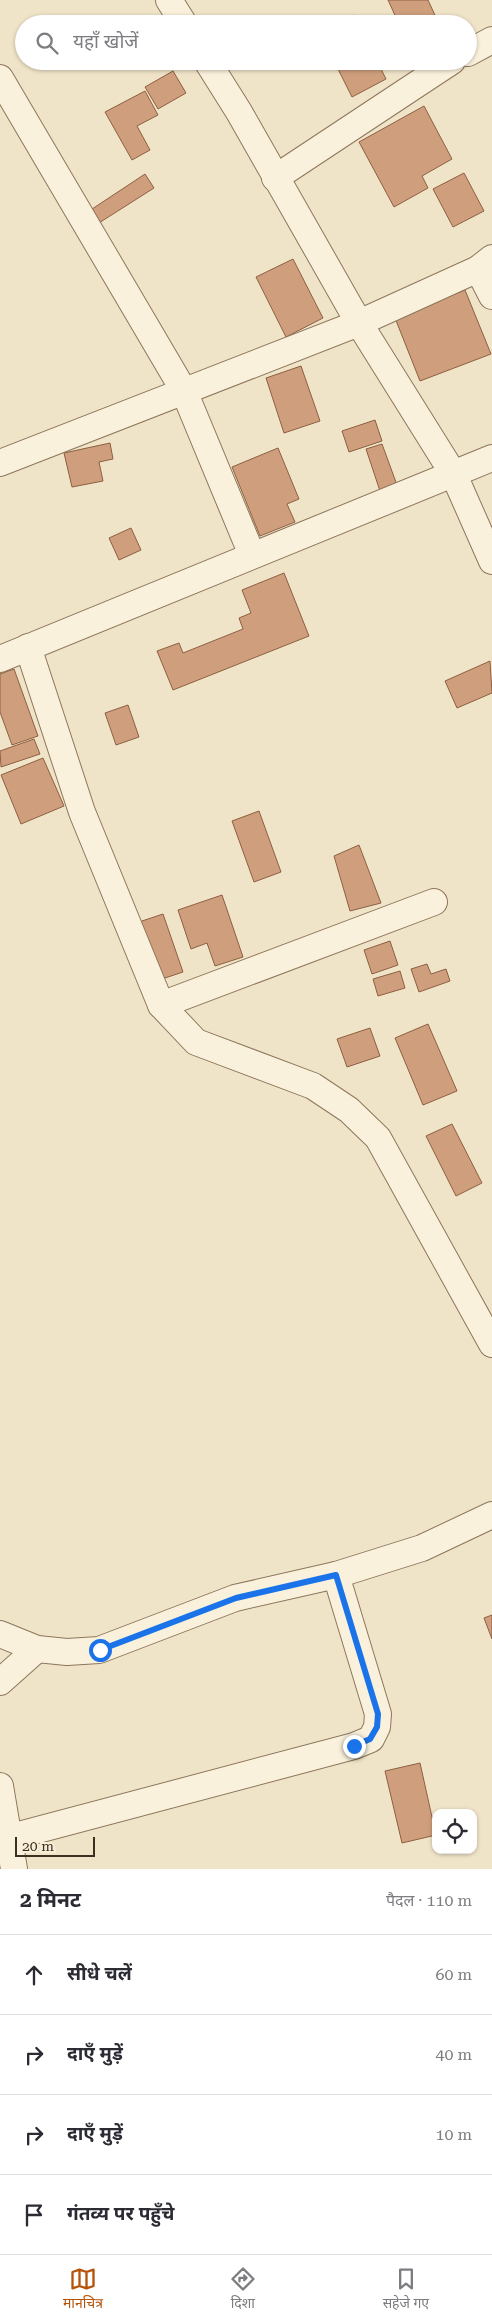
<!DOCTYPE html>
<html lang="hi">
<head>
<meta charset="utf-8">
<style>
	:root { --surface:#fff; --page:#f2f2f3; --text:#2b2b33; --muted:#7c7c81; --line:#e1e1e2; --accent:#b45309 }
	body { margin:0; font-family:"Roboto Serif","Noto Sans Devanagari",serif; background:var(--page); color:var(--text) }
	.controls { position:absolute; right:15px; bottom:15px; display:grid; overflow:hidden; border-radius:10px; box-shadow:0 1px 4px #0004 }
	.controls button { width:45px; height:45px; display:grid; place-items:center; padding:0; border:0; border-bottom:1px solid var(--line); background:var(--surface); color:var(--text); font:25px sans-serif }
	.scale { position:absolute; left:15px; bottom:12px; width:80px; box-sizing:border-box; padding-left:5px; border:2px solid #3d2e20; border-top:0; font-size:14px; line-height:18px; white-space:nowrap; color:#3d2e20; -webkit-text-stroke:4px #f7eed8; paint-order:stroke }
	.stop { position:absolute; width:15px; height:15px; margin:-11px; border:4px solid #1a73e8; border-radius:50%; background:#fff }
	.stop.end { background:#1a73e8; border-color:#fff; box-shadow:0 1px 5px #0008 }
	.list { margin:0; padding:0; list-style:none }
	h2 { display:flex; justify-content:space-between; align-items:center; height:65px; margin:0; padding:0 20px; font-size:21px }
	h2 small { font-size:16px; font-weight:400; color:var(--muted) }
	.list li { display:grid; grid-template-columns:32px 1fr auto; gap:15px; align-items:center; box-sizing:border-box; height:80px; padding:0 20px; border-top:1px solid var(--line) }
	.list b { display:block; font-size:19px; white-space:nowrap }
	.list em { font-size:16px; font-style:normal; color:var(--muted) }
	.icon { flex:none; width:28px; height:28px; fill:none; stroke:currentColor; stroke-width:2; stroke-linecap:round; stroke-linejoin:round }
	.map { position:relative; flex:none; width:492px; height:1869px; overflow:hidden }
	.search { position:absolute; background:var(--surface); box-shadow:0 1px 4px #0004; left:15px; right:15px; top:15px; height:55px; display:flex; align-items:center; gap:12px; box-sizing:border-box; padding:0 18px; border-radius:28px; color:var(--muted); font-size:19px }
	.sheet { height:385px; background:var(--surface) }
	nav { display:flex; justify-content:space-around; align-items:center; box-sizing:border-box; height:70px; border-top:1px solid var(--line); background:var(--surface); font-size:14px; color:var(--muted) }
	nav a { display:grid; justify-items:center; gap:2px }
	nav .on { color:var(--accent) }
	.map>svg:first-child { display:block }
	.building { fill:#cf9f7d; stroke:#8d5f41 }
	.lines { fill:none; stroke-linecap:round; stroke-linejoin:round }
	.street-casing { stroke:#8d765c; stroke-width:28 }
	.street { stroke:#faf1dc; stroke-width:26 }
	.route { stroke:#1a73e8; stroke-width:6 }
</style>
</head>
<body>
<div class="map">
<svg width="492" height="1869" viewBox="0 0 492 1869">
	<rect width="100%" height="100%" fill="#f0e4c8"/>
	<!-- building -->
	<g class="building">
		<path d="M 388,0 L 428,0 L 439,24 L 399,24 Z"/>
		<path d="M 354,15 L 358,24 L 337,24 Z"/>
		<path d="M 334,61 L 377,61 L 386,79 L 352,97 Z"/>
		<path d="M 173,71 L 186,93 L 158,109 L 145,87 Z"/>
		<path d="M 145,91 L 158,115 L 137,126 L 150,150 L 132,160 L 105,112 Z"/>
		<path d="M 424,106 L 452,159 L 422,176 L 428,188 L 394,207 L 359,142 Z"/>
		<path d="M 464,173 L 484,211 L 453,227 L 433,189 Z"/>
		<path d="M 145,174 L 154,188 L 91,228 L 83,215 Z"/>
		<path d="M 293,259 L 323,318 L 286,337 L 256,277 Z"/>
		<path d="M 465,290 L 491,354 L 420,381 L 395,318 Z"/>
		<path d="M 301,366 L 320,421 L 284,433 L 266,378 Z"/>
		<path d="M 375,420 L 382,441 L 349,452 L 342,431 Z"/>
		<path d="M 110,443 L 113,459 L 99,462 L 103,481 L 72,487 L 64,453 Z"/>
		<path d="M 382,444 L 397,485 L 380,491 L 366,449 Z"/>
		<path d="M 278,448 L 299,499 L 287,504 L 295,522 L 260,536 L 232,467 Z"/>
		<path d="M 131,528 L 141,550 L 119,560 L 109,538 Z"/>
		<path d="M 284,573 L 309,636 L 173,690 L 157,651 L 179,643 L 183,653 L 243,629 L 239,618 L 251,613 L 242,590 Z"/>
		<path d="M 490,661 L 492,693 L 457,708 L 445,681 Z"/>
		<path d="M 14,669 L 38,736 L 12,745 L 0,712 L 0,674 Z"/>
		<path d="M 128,705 L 139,737 L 116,745 L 105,713 Z"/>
		<path d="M 34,739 L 40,754 L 1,767 L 0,751 Z"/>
		<path d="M 43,758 L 64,806 L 21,824 L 1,775 Z"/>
		<path d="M 259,811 L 281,872 L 254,882 L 232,821 Z"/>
		<path d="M 359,845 L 381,903 L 350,911 L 334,856 Z"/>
		<path d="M 222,895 L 243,957 L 215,966 L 207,943 L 191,949 L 178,910 Z"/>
		<path d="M 163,914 L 183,972 L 159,980 L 139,922 Z"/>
		<path d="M 390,941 L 398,965 L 372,974 L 364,950 Z"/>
		<path d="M 427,964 L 431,974 L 446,969 L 450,981 L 419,992 L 411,969 Z"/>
		<path d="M 400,971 L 405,988 L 378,996 L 373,979 Z"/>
		<path d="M 428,1024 L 457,1091 L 423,1105 L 395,1038 Z"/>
		<path d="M 370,1028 L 380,1056 L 347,1067 L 337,1039 Z"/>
		<path d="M 452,1124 L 482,1183 L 456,1196 L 426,1136 Z"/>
		<path d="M 492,1615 L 492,1639 L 484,1618 Z"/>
		<path d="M 420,1763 L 436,1835 L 402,1843 L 385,1771 Z"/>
	</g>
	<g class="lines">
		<!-- street casing -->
		<g class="street-casing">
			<g id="street">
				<path d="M 169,0 L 184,24"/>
				<path d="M 468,53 L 492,40"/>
				<path d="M 207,61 L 239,112 L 359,323 L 454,475 L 492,561"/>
				<path d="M 0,78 L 184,391 L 252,555"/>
				<path d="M 275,178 L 452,61"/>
				<path d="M 478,269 L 492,296"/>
				<path d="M 0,463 L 359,323 L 478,269 L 492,258"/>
				<path d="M 28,647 L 82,812 L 161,1005 L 196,1042 L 313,1086 L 349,1110 L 378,1138 L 492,1344"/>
				<path d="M 0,659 L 492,458"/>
				<path d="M 161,1005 L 434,902"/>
				<path d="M 0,1634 L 37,1649 L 67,1652 L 99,1650 L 235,1598 L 336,1575 L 422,1548 L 492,1515"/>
				<path d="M 0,1682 L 37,1649"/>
				<path d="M 0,1786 L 14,1869"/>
				<path d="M 0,1840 L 354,1746 L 371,1739 L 377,1727 L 378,1714 L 336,1575"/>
			</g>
		</g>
		<!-- street -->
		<use href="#street" class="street"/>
	</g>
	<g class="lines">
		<!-- route -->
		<path class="route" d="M 100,1650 L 236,1598 L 336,1575 L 378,1714 L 377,1727 L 370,1739 L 354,1746"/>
	</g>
</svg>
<div class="controls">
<button><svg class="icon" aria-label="locate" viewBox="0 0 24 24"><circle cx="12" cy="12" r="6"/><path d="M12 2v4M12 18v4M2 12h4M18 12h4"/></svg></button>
</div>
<div class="scale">20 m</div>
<div class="stop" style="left:100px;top:1650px"></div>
<div class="stop end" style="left:354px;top:1746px"></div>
<div class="search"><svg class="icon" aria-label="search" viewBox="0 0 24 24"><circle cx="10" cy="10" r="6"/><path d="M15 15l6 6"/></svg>यहाँ खोजें</div>
</div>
<section class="sheet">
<h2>2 मिनट<small>पैदल · 110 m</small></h2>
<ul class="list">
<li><svg class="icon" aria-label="ahead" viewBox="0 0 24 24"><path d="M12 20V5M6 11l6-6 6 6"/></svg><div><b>सीधे चलें</b></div><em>60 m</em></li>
<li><svg class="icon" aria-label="right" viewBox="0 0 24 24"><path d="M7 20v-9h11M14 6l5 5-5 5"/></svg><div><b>दाएँ मुड़ें</b></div><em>40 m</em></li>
<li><svg class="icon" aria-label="right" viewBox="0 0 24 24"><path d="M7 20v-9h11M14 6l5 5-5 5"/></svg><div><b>दाएँ मुड़ें</b></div><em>10 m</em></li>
<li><svg class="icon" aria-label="arrive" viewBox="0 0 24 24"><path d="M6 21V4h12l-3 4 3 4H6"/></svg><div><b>गंतव्य पर पहुँचे</b></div></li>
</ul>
</section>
<nav>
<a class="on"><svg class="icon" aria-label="map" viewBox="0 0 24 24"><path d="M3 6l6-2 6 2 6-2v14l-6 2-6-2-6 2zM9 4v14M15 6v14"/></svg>मानचित्र</a>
<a><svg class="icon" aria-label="directions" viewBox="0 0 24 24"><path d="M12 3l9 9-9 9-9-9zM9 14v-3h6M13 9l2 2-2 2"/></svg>दिशा</a>
<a><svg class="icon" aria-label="saved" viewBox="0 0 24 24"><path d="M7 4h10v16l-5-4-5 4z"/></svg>सहेजे गए</a>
</nav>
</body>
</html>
